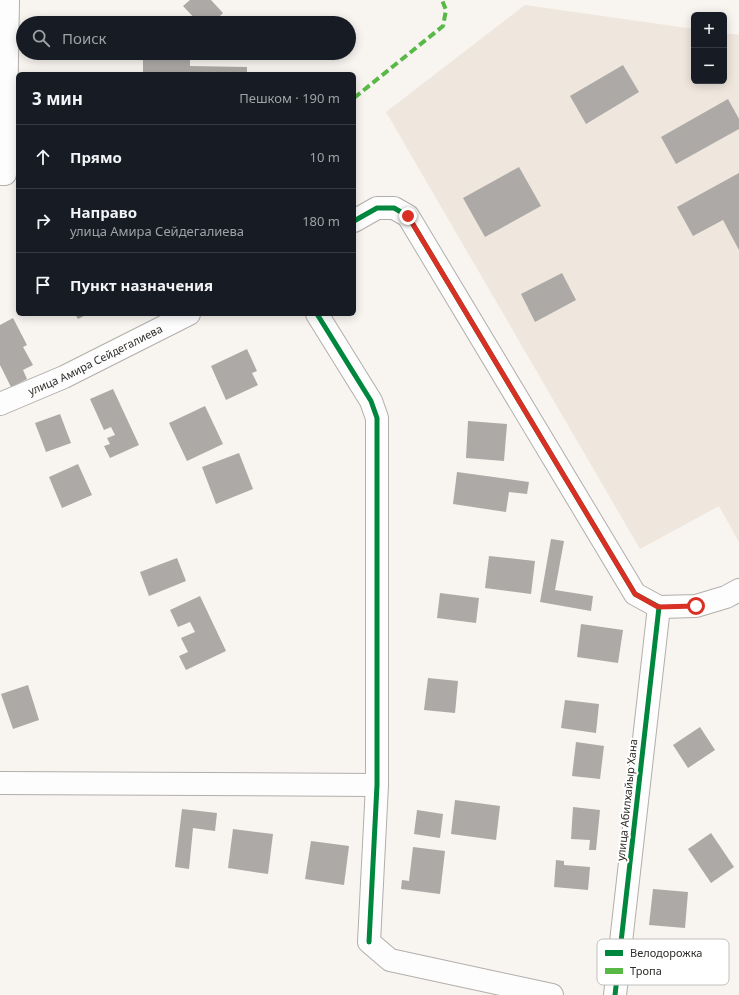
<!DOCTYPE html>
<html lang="ru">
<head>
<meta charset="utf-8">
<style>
	:root { --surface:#171b24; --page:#242831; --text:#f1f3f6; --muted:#9ea1a6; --line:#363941 }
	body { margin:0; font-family:"Noto Sans",sans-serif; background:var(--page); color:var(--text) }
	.controls { position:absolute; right:12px; top:12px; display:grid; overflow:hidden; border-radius:6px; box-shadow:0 2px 10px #0003 }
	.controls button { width:36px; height:36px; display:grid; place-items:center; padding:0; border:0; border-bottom:1px solid var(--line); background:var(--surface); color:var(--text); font:20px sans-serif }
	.stop { position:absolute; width:12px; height:12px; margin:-9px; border:3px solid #d93025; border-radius:50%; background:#fff }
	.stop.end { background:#d93025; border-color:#fff; box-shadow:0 1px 4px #0008 }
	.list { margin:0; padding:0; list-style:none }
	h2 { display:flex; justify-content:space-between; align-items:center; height:52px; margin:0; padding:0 16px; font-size:17px }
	h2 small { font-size:13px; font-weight:400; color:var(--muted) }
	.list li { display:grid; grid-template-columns:26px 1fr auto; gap:12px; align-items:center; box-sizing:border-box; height:64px; padding:0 16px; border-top:1px solid var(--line) }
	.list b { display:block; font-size:15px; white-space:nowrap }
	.list p { margin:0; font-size:13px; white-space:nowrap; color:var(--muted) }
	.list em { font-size:13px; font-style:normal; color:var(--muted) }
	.icon { flex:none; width:22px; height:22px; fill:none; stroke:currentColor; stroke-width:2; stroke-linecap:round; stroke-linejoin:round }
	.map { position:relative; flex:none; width:739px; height:995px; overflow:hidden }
	.search { position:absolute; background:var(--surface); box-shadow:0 2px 10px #0003; left:16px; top:16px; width:340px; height:44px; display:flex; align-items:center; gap:10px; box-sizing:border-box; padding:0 14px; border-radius:22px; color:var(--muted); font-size:15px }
	.panel { position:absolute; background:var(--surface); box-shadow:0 2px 10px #0003; left:16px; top:72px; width:340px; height:244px; border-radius:6px }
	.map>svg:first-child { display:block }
	.built { fill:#efe6dd }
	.building { fill:#aca9a6 }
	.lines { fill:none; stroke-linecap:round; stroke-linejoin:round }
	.minor-casing { stroke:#b1aeab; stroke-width:24 }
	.minor { stroke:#fefdfd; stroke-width:22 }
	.quiet { stroke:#58b947; stroke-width:4; stroke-dasharray:8 4; stroke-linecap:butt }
	.cycleway-casing { stroke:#fff; stroke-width:8 }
	.cycleway { stroke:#00873e; stroke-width:5 }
	.route { stroke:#d93025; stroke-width:5 }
	.labels { text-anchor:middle; stroke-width:4; stroke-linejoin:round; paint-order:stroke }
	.street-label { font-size:11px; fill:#2e2c29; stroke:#fff }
	.key { fill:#fff; stroke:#c0c0bf; stroke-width:1 }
	.key-label { font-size:11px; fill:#2e2c29 }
</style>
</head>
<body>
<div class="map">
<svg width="739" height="995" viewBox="0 0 739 995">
	<rect width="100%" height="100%" fill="#f8f4f0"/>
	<!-- built -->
	<path class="built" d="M 525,5 L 694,29 L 694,81 L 724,81 L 724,33 L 739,35 L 739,542 L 719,506 L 640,549 L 386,112 Z"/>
	<!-- building -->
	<g class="building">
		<path d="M 190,0 L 211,0 L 223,13 L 213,23 L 199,23 L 183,6 Z"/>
		<path d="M 143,54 L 190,54 L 190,66 L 247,67 L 247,74 L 143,74 Z"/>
		<path d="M 623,65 L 639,92 L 586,124 L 570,96 Z"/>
		<path d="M 728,99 L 739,119 L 739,129 L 676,164 L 661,137 Z"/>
		<path d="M 519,167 L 541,206 L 485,237 L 463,198 Z"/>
		<path d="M 739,173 L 739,250 L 723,220 L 693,236 L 677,207 Z"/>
		<path d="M 562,273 L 576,300 L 535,322 L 521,294 Z"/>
		<path d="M 75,314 L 88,314 L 78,319 Z"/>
		<path d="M 13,318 L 27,345 L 23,347 L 33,365 L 23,370 L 27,379 L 11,387 L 0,365 L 0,325 Z"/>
		<path d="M 247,349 L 257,371 L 252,373 L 258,385 L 226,400 L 211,366 Z"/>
		<path d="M 113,389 L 139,445 L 110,458 L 104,446 L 110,444 L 107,438 L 115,435 L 111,427 L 104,430 L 90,399 Z"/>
		<path d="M 205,406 L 223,444 L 187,461 L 169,423 Z"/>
		<path d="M 60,414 L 71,443 L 46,452 L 35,423 Z"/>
		<path d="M 468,421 L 507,424 L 504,461 L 466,458 Z"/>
		<path d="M 239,453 L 253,489 L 216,504 L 202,467 Z"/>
		<path d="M 78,464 L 92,495 L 62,508 L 49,477 Z"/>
		<path d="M 457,472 L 529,482 L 527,494 L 509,492 L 506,512 L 453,504 Z"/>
		<path d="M 551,539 L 564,541 L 555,590 L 593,596 L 591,611 L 540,602 Z"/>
		<path d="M 489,556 L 535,561 L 531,594 L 485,588 Z"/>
		<path d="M 177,558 L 186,581 L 149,596 L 140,572 Z"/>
		<path d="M 440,593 L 479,598 L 476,623 L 437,618 Z"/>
		<path d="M 200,596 L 226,651 L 186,670 L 179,656 L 188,652 L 181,638 L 195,632 L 190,622 L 178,627 L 170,610 Z"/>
		<path d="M 581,624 L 623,630 L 618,663 L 577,657 Z"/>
		<path d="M 428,678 L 458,681 L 455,713 L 424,710 Z"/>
		<path d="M 28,685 L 39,720 L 13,729 L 1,694 Z"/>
		<path d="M 565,700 L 599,704 L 596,733 L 561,728 Z"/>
		<path d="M 700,727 L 715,750 L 688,768 L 673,745 Z"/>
		<path d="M 576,742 L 604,746 L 600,779 L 572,776 Z"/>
		<path d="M 455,800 L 500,806 L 496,840 L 451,834 Z"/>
		<path d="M 573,807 L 600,810 L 596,850 L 589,850 L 590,840 L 571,839 Z"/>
		<path d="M 182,809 L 217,813 L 215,831 L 193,828 L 189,869 L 175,867 Z"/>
		<path d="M 417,810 L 443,814 L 440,838 L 414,834 Z"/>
		<path d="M 233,829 L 273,834 L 268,874 L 228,868 Z"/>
		<path d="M 711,833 L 734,867 L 711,883 L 688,849 Z"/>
		<path d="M 311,841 L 349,846 L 344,885 L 305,879 Z"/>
		<path d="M 413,847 L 445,851 L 440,894 L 401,889 L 402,880 L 409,881 Z"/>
		<path d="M 556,860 L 564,861 L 564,865 L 590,867 L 588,890 L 554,887 Z"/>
		<path d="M 653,889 L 688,892 L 685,928 L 649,925 Z"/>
	</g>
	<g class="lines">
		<!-- minor casing -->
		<g class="minor-casing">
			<g id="minor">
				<path d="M 0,174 L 5,174 L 8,0"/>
				<path d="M 354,221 L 377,208 L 394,208 L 408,216 L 635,594 L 659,607"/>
				<path d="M 317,314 L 371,401 L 377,418 L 377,785 L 369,942 L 390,960 L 552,995"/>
				<path id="s1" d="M 0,404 L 64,377 L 189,314"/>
				<path d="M 659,607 L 696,606 L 726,597 L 739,590"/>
				<path d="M 0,783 L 377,785"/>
				<path d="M 615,995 L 659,607"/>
			</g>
		</g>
		<!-- minor -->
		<use href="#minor" class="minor"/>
		<!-- quiet -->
		<path class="quiet" d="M 354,98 L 443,26 L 446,10 L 442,0"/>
		<!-- cycleway casing -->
		<g class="cycleway-casing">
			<g id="cycleway">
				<path d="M 354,221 L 377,208 L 394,208 L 408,216 L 635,594 L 659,607 L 615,995"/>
				<path d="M 317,314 L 371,401 L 377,418 L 377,785 L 369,942"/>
			</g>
		</g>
		<!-- cycleway -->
		<use href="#cycleway" class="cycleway"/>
	</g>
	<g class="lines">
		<!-- route -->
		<path class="route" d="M 408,216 L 635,594 L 658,607 L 696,606"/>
	</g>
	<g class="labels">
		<!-- street labels -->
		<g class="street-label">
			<text dy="4" stroke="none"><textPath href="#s1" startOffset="105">улица Амира Сейдегалиева</textPath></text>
			<text transform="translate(627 800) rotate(-84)" y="4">улица Абилхайыр Хана</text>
		</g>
	</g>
	<!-- legend -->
	<rect x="597" y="939" width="132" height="46" rx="6" class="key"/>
	<rect x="605" y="950" width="18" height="6" fill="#00873e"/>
	<rect x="605" y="968" width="18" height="6" fill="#58b947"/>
	<g class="key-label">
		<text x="630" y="957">Велодорожка</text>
		<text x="630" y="975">Тропа</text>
	</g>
</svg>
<div class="controls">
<button>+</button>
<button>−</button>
</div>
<div class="stop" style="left:696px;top:606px"></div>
<div class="stop end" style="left:408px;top:216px"></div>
<div class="search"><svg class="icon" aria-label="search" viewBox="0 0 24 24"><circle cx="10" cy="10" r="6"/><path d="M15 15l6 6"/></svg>Поиск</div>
<section class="panel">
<h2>3 мин<small>Пешком · 190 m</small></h2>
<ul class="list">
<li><svg class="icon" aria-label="ahead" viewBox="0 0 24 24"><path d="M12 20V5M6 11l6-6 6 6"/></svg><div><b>Прямо</b></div><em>10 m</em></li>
<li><svg class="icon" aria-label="right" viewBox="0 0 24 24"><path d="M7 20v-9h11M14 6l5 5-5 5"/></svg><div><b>Направо</b><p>улица Амира Сейдегалиева</p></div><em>180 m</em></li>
<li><svg class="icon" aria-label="arrive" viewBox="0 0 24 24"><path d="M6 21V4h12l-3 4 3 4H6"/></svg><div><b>Пункт назначения</b></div></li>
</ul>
</section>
</div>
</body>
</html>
